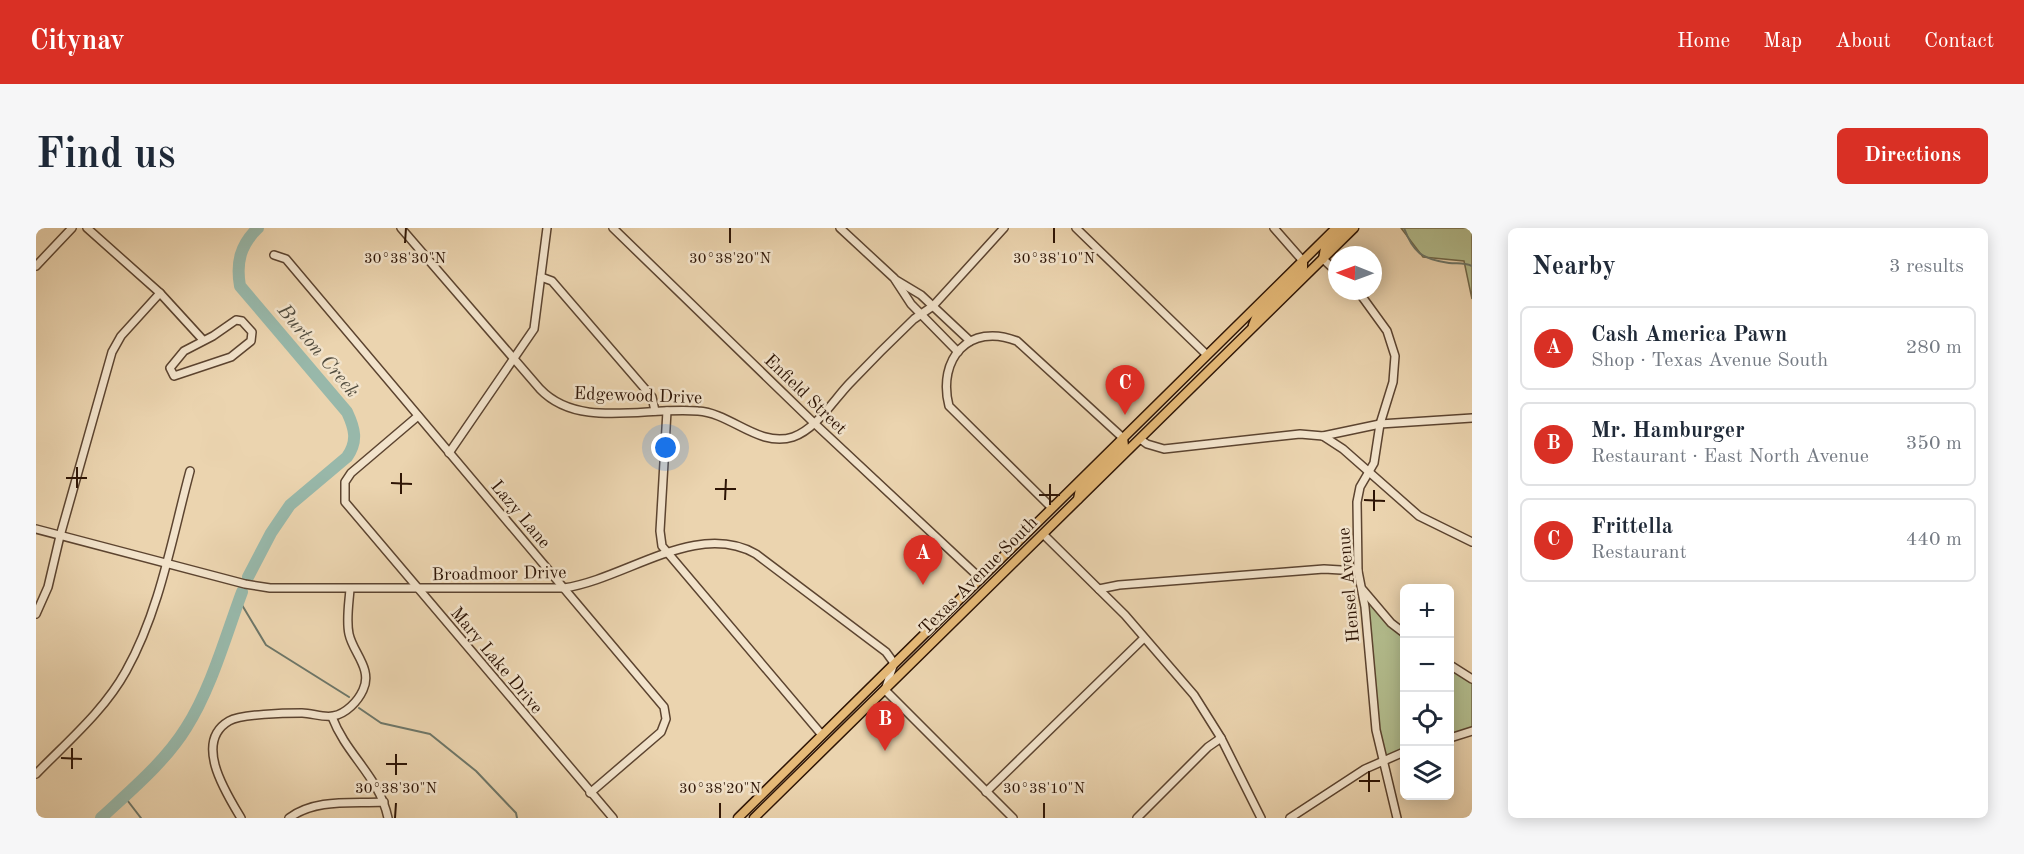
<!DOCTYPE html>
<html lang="en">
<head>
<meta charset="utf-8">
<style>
	:root { --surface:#fff; --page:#f6f6f7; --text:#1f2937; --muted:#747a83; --line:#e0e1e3; --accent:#d93025 }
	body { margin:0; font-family:"Old Standard TT",serif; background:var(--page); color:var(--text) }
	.controls { position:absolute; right:18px; bottom:18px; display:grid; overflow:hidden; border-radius:9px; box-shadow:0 3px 15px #0003 }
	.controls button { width:54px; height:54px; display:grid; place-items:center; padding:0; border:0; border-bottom:2px solid var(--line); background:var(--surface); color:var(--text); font:30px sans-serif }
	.compass { position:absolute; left:1292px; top:18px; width:54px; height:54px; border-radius:50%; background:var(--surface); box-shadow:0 3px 15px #0003; rotate:271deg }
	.you { position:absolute; left:630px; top:220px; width:21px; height:21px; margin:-15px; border:4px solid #fff; border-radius:50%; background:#1a73e8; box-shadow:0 0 0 9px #1a73e833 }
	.badge { display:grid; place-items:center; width:39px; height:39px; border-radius:50%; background:var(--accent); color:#fff; font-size:20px; font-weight:700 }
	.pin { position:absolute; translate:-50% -50px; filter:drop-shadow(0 2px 3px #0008) }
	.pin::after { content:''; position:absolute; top:32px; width:21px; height:18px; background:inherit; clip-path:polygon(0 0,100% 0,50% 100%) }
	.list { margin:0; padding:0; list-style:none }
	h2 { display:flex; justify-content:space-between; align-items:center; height:78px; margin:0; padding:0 24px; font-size:26px }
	h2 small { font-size:20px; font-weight:400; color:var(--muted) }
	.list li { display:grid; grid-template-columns:39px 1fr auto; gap:18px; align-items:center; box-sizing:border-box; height:84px; margin:0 12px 12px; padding:0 12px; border:2px solid var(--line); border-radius:9px }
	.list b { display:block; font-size:22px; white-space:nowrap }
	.list p { margin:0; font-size:20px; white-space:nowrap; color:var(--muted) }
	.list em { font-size:20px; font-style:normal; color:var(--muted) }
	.icon { flex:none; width:33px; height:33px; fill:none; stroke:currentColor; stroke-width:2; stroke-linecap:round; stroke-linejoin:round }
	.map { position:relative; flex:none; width:1436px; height:590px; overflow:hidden; border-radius:9px }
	header { display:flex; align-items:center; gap:36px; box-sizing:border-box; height:84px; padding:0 30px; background:var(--accent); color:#fff }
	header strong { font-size:28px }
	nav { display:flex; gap:33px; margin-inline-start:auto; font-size:21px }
	.intro { display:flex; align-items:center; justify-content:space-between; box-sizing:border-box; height:144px; padding:0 36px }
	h1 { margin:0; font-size:42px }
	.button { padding:15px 27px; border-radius:9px; background:var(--accent); color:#fff; font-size:21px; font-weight:700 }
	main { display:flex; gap:36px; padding:0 36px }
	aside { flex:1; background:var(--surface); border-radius:9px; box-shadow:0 3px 15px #0003 }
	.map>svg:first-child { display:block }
	.green { fill:#b3bd8e; stroke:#70684a; stroke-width:1.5 }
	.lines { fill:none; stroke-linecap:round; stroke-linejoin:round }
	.stream { stroke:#6d7668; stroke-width:2 }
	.river { stroke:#98b8aa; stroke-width:12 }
	.minor-casing { stroke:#5c4430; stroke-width:10 }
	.major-casing { stroke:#2d1405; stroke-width:11 }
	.minor { stroke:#f2e3cb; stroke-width:7 }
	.major { stroke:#e6ba78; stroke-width:8 }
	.ticks { fill:none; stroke:#2d1405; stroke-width:2 }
	.labels { text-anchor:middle; stroke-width:5; stroke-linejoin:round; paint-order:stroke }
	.street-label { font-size:18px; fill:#2d1405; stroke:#f2e3cb }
	.water-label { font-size:20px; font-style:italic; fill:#524d3f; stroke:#f2e3cb }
	.ticks-label { font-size:15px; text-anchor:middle; fill:#2d1405; stroke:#f2e3cb; stroke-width:5; stroke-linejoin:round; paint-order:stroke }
</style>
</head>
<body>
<header>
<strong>Citynav</strong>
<nav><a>Home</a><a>Map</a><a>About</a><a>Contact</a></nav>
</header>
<div class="intro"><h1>Find us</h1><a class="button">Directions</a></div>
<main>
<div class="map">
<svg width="1436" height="590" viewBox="0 0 1436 590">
	<rect width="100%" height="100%" fill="#ebd4af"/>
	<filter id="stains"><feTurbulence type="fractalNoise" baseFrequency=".00333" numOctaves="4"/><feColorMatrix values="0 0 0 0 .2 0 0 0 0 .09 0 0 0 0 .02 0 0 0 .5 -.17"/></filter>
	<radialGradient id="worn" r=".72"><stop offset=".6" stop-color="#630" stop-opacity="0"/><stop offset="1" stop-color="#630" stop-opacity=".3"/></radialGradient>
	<!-- green -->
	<g class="green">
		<path d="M 1365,0 L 1436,0 L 1436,71 L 1428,33 L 1387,29 Z"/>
		<path d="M 1326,360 L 1368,405 L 1368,524 L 1345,532 Z"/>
		<path d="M 1414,437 L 1436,451 L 1436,503 L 1414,510 Z"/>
	</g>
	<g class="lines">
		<!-- stream -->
		<g class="stream">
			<path d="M 1368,0 C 1377,24 1385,31 1413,35 C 1421,36 1428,34 1436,38"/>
			<path d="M 203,372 L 230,417 L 313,469"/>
			<path d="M 323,480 L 345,495 L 394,506 L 440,543 L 480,585 L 481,590"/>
			<path d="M 88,568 L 105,590"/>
		</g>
		<!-- river -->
		<g class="river">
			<path d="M 212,349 L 235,305 L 254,277 L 311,229 C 322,213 319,201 311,184 L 204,58 C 200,35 204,17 222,0"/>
			<path d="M 65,590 C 94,563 129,534 150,500 C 175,461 190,407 206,364"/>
		</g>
		<!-- minor casing -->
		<g class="minor-casing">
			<g id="minor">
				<path d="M 51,0 L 124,65 L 167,112"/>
				<path d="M 365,0 L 504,161 C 543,202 611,178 662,183 C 695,185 723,220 757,209 C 780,201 797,173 813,156 C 834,134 856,112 878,91 L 897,78 L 968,0"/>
				<path d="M 577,0 L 777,194 L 945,351"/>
				<path d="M 804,0 L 858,50 L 875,76 L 922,124"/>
				<path d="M 1040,0 L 1171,127"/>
				<path d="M 1238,0 L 1267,33"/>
				<path d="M 238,27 L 250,31 L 628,479 L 630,491 L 625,504 L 554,565"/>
				<path d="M 1287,31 L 1301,44"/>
				<path d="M 0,38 L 36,0"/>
				<path d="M 505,49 L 516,53 L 616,169 L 619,183"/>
				<path d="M 860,52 L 885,67 L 934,113"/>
				<path d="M 1322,63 L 1351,103 L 1359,128 L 1357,154 L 1344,196 L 1338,235 L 1324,259 L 1321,274 L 1322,343 L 1329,379 L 1340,502 L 1361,590"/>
				<path d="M 200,92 L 206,93 L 216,104 L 215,113 L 195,129 L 138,148 L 134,140 L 148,123 L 177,108 Z"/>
				<path d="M 631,183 L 624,303 L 626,318 L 786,507"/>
				<path d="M 382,188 L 315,245 L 309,254 L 309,274 L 577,590"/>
				<path d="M 1287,208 L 1344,196 L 1436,190"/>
				<path d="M 1104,211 L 1111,216 L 1128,221 L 1264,206 L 1287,208 L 1307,221 L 1383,288 L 1436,314"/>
				<path d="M 413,225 L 498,101 L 511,0"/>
				<path d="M 1016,280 L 913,178 C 901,131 933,94 981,113 L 1087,210"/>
				<path d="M 0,301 L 209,356 L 234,360 L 528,360 C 590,351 660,292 720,326 L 850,424 L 858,435 L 849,462 L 977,590"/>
				<path d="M 1007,306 L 1089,387 L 1158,467 L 1185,510 L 1225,590"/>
				<path d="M 1063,361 L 1083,357 L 1288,341 L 1322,343"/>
				<path d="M 1327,362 L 1355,395 L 1368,405"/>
				<path d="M 0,386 L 12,359 L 24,308 L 76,124 L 85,108 L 124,65"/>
				<path d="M 1414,437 L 1436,451"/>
				<path d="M 296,489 C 311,528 343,548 352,590"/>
				<path d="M 1414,510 L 1436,503"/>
				<path d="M 0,546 C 31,514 68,483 90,443 C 124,382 136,310 154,243"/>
				<path d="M 950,564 L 1108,410"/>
				<path d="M 205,590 C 190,565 157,514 193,493 C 205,486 250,485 266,485 C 276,485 287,490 297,488 C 310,486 322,473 327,462 C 337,441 317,425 313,406 C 310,392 313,375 314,361"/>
				<path d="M 253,590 C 281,570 316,576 348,574"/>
				<path d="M 1101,590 L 1172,519 L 1185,510"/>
				<path d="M 1254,590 L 1329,541 L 1368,524"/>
			</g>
		</g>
		<!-- major casing -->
		<g class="major-casing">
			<g id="major">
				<path d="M 1287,31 L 1289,20 L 1309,0"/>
				<path d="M 1217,97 L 1221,87 L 1263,45 L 1267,40 L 1267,33"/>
				<path d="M 1042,271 L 1044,261 L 1088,218 L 1087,210"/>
				<path d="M 702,590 L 1300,0"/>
				<path d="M 718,590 L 1318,0"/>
			</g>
		</g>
		<!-- minor -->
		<use href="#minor" class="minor"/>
		<!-- major -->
		<use href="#major" class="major"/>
	</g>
	<!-- ticks -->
	<path class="ticks" d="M 369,15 L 370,0M 694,15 L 694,0M 1018,15 L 1018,0M 30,250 L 51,250M 355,255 L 376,256M 41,260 L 41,239M 679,261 L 700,261M 365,266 L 365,245M 1003,267 L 1024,267M 689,272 L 690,251M 1328,272 L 1349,273M 1014,277 L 1014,256M 1338,283 L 1338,262M 25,530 L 46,531M 350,536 L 371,536M 36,541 L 36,520M 360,547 L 360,526M 1323,553 L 1344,553M 1333,564 L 1333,543M 359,590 L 360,575M 684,590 L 684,575M 1008,590 L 1008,575"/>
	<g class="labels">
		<!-- street labels -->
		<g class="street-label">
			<text transform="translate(770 166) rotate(44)" y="6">Enfield Street</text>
			<text transform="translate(602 167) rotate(2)" y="6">Edgewood Drive</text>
			<text transform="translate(485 286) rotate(50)" y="6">Lazy Lane</text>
			<text transform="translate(463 345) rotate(-1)" y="6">Broadmoor Drive</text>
			<text transform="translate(942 347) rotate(-45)" y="6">Texas Avenue South</text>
			<text transform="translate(1312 357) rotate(-95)" y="6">Hensel Avenue</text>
			<text transform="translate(461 432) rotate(50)" y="6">Mary Lake Drive</text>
		</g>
		<!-- water labels -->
		<g class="water-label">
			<text transform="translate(283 122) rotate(50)" y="7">Burton Creek</text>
		</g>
	</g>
	<g class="ticks-label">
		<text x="369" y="35">30°38'30"N</text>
		<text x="694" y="35">30°38'20"N</text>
		<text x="1018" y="35">30°38'10"N</text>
		<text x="360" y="565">30°38'30"N</text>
		<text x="684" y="565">30°38'20"N</text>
		<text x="1008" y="565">30°38'10"N</text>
	</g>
	<rect width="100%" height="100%" filter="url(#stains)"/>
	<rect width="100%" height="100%" fill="url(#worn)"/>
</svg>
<div class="controls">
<button>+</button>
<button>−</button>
<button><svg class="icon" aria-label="locate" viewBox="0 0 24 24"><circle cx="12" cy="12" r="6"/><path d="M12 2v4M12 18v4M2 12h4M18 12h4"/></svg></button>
<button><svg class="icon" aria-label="layers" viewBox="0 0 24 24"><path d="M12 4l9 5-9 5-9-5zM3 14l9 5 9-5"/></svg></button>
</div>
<svg class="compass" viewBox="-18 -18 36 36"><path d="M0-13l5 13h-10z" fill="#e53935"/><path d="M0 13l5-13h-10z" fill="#747a83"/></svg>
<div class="you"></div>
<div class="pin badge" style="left:887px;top:357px">A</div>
<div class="pin badge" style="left:849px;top:523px">B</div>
<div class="pin badge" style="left:1089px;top:187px">C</div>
</div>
<aside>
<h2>Nearby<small>3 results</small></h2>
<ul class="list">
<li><span class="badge">A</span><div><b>Cash America Pawn</b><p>Shop · Texas Avenue South</p></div><em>280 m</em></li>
<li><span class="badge">B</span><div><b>Mr. Hamburger</b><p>Restaurant · East North Avenue</p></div><em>350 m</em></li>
<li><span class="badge">C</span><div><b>Frittella</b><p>Restaurant</p></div><em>440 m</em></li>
</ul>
</aside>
</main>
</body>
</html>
